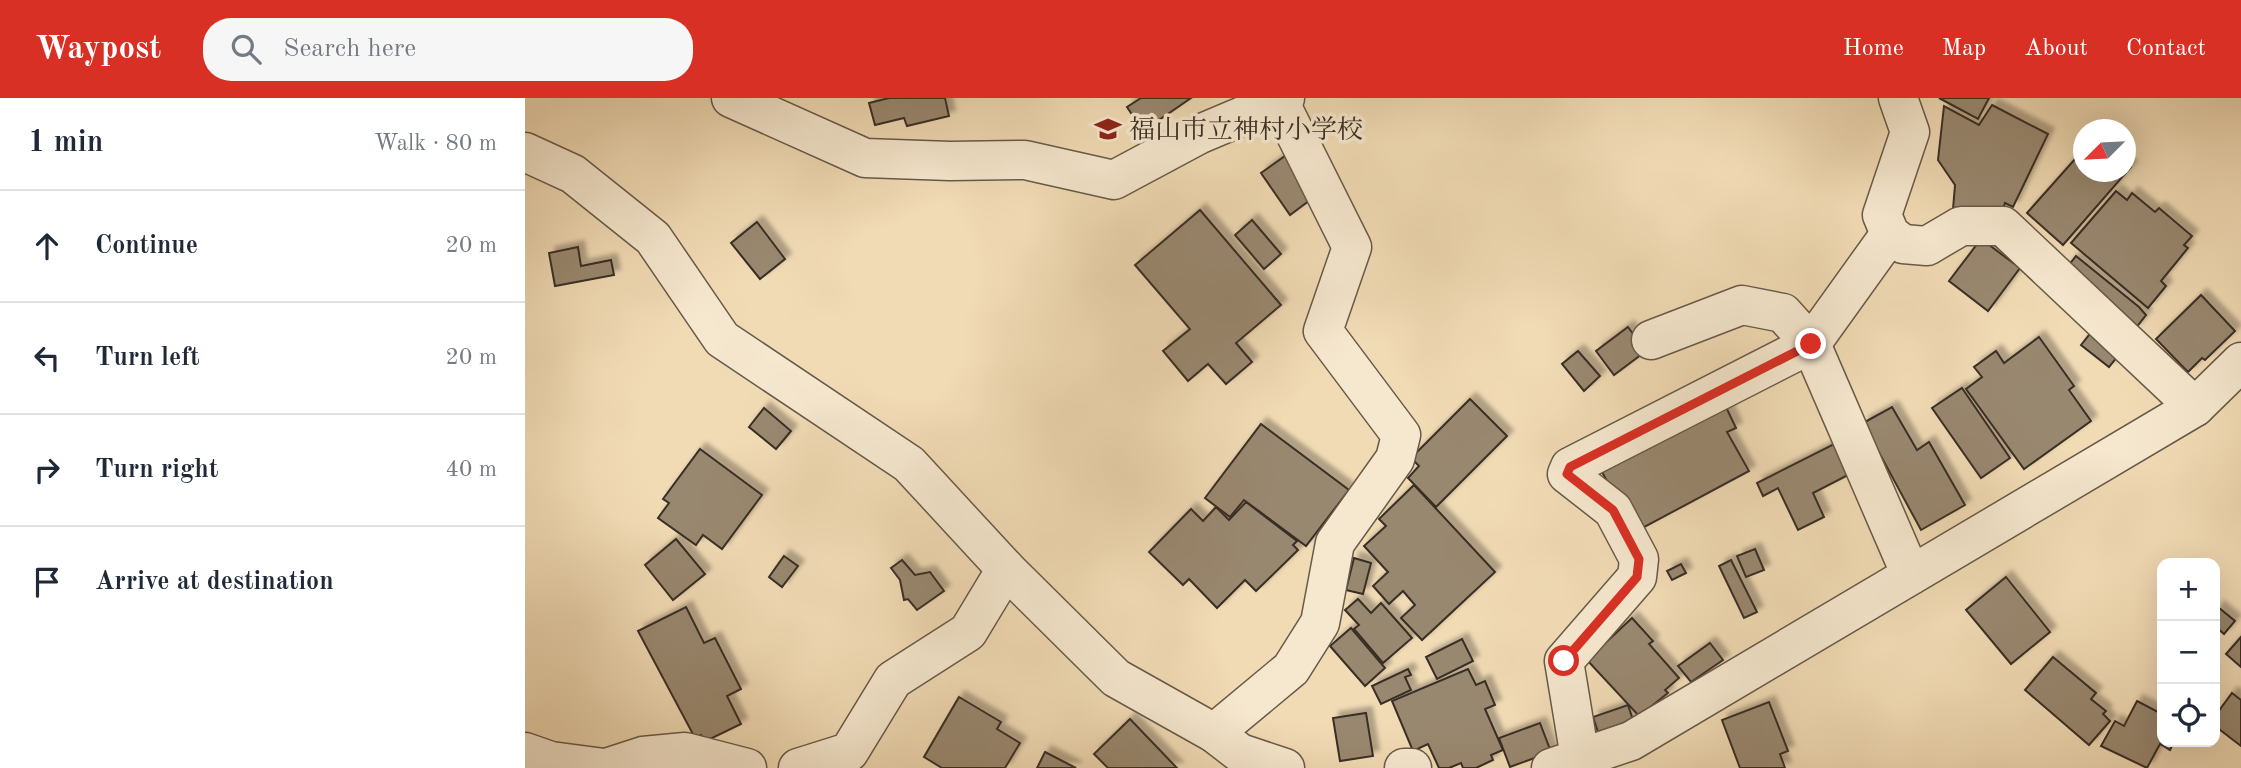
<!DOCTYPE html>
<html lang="en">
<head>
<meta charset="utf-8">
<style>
	:root { --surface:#fff; --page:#f6f6f7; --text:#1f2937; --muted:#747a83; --line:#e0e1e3; --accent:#d93025 }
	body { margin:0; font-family:"Old Standard TT","Noto Serif JP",serif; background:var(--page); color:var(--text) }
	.controls { position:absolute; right:21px; bottom:21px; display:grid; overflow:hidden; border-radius:14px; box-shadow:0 7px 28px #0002 }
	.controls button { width:63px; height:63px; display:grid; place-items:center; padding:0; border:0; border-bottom:2px solid var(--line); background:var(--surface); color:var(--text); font:35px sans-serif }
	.compass { position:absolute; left:1548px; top:21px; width:63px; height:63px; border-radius:50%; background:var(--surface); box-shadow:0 7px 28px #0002; rotate:246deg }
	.stop { position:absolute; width:21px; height:21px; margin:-16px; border:5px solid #d93025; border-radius:50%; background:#fff }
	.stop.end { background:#d93025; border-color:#fff; box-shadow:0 2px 7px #0008 }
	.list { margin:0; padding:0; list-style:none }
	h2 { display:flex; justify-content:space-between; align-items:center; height:91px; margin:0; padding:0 28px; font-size:30px }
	h2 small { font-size:23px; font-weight:400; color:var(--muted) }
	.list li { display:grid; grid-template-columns:46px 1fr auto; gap:21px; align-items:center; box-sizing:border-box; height:112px; padding:0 28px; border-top:2px solid var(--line) }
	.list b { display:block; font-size:26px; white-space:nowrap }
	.list em { font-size:23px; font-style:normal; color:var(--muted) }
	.icon { flex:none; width:38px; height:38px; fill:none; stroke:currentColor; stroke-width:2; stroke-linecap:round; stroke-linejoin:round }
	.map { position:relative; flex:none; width:1716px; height:670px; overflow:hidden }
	header { display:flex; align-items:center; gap:42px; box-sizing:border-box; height:98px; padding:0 35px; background:var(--accent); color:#fff }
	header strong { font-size:33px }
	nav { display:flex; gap:38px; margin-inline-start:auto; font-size:24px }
	.search { width:490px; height:63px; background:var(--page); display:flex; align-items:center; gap:18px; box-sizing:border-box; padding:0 24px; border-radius:28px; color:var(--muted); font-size:26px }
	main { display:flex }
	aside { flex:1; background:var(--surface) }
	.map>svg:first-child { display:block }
	.building { fill:#998870; stroke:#392f25; stroke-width:2; filter:url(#shadow) }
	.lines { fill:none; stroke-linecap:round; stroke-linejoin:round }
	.minor-casing { stroke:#675a49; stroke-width:41 }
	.minor { stroke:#f6e8cf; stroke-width:38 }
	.route { stroke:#d93025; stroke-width:9 }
	.labels { text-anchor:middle; stroke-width:7; stroke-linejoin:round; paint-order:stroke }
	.poi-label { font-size:26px; fill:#392f25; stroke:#f6e8cf; text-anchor:start }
</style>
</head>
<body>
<header>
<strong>Waypost</strong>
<div class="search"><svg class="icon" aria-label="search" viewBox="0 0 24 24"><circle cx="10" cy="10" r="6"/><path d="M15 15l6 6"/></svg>Search here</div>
<nav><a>Home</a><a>Map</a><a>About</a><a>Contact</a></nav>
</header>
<main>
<aside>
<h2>1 min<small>Walk · 80 m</small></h2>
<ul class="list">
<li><svg class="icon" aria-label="ahead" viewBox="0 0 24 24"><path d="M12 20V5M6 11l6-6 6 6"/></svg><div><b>Continue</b></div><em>20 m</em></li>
<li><svg class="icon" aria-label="left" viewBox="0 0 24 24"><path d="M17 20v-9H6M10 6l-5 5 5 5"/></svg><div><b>Turn left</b></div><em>20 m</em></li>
<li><svg class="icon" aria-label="right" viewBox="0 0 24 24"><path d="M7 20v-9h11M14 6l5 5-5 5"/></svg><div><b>Turn right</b></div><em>40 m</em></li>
<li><svg class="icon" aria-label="arrive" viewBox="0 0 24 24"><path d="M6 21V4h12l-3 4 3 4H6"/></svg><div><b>Arrive at destination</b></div></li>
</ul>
</aside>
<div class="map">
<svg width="1716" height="670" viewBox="0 0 1716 670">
	<defs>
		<filter id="shadow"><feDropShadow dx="6" dy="-6" stdDeviation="2" flood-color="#0004"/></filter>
	</defs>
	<rect width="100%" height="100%" fill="#f1dbb5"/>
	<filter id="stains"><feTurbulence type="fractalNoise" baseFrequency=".00286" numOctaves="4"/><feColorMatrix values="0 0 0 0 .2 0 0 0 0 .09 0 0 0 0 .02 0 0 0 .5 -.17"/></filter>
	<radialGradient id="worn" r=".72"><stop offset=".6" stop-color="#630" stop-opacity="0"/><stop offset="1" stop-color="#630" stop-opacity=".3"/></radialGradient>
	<!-- building -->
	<g class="building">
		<path d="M 364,0 L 420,0 L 424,18 L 382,28 L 379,20 L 350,27 L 344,5 Z"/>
		<path d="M 616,0 L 666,0 L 618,33 L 602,9 Z"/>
		<path d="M 1414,0 L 1464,0 L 1453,21 Z"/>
		<path d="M 1467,7 L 1523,36 L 1488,109 L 1480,105 L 1476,116 L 1428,111 L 1430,87 L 1413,62 L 1419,8 L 1454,27 Z"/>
		<path d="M 1559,51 L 1559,74 L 1601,74 L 1601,65 L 1606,69 L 1538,147 L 1502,115 Z"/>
		<path d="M 760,58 L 789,99 L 765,117 L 736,75 Z"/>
		<path d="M 1591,93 L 1602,102 L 1607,95 L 1630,114 L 1634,110 L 1667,138 L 1659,147 L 1663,150 L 1636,183 L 1641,188 L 1623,210 L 1546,145 Z"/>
		<path d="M 675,112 L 756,207 L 711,245 L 727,264 L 701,286 L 683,266 L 663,283 L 638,253 L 665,231 L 610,167 Z"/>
		<path d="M 727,122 L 756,156 L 739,171 L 710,137 Z"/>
		<path d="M 232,124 L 260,161 L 235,181 L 206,145 Z"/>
		<path d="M 1456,141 L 1495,170 L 1463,213 L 1424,183 Z"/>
		<path d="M 53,149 L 56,168 L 86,162 L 89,177 L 30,188 L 24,155 Z"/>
		<path d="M 1551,158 L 1614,209 L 1621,217 L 1610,231 L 1540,172 Z"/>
		<path d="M 1676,197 L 1710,233 L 1680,262 L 1677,260 L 1663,274 L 1631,241 Z"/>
		<path d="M 1103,229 L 1121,253 L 1089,277 L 1071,253 Z"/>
		<path d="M 1568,232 L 1596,254 L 1584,269 L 1556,247 Z"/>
		<path d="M 1514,239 L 1549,288 L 1544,292 L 1566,323 L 1499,371 L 1441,291 L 1457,279 L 1449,269 L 1471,253 L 1479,265 Z"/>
		<path d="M 1053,253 L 1075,278 L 1059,293 L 1037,266 Z"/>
		<path d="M 1437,290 L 1485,360 L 1456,380 L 1407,310 Z"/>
		<path d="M 945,301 L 982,338 L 911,409 L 883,380 L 894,368 L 886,360 Z"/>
		<path d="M 1201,309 L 1211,330 L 1202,334 L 1224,373 L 1110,434 L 1077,374 Z"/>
		<path d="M 1367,309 L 1392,352 L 1404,344 L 1440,407 L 1396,432 L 1338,325 Z"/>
		<path d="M 239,310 L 266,333 L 251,351 L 224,329 Z"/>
		<path d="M 736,326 L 824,392 L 781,448 L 719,402 L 705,419 L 680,400 Z"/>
		<path d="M 1311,345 L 1325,376 L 1288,395 L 1299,419 L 1273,432 L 1253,390 L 1238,398 L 1232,385 Z"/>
		<path d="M 175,351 L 237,397 L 197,451 L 178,437 L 171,447 L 133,420 L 144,405 L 138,401 Z"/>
		<path d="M 889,387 L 970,474 L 897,542 L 876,520 L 890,507 L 878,493 L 864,506 L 848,488 L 863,474 L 839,448 L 861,428 L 854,421 Z"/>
		<path d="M 721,404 L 772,443 L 768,447 L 773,452 L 731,493 L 720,482 L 692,510 L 664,481 L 658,487 L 624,454 L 666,411 L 678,423 L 691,409 L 704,422 Z"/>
		<path d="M 151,441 L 180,476 L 148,502 L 120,467 Z"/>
		<path d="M 1230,451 L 1239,472 L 1221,479 L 1212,458 Z"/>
		<path d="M 259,458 L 273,468 L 257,489 L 244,479 Z"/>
		<path d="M 829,460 L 846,465 L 838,496 L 821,492 Z"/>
		<path d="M 377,462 L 390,477 L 405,474 L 419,493 L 392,512 L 383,501 L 379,502 L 375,482 L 366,470 Z"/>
		<path d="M 1206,462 L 1232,514 L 1219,520 L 1194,468 Z"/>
		<path d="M 1156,466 L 1161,475 L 1147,482 L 1142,473 Z"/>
		<path d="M 1481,479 L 1525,534 L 1486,566 L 1441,512 Z"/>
		<path d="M 833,501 L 846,515 L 856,505 L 887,540 L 858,565 L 829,531 L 834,527 L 820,512 Z"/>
		<path d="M 161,509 L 179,545 L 190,540 L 216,591 L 202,598 L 216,626 L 179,644 L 176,637 L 170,640 L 113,533 Z"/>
		<path d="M 1693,509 L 1710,523 L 1699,536 L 1690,528 L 1690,514 Z"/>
		<path d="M 1107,520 L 1128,543 L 1124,546 L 1154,580 L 1140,592 L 1143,595 L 1114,618 L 1062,562 Z"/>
		<path d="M 826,530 L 860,570 L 840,588 L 805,548 Z"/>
		<path d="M 1716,539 L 1716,569 L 1701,556 Z"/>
		<path d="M 937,541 L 948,563 L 912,581 L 901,559 Z"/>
		<path d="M 1185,545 L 1198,562 L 1166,584 L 1153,568 Z"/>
		<path d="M 1528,559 L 1571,595 L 1566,601 L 1581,613 L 1578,616 L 1585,623 L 1564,647 L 1500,592 Z"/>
		<path d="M 883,571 L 886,577 L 880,579 L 886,592 L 856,606 L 847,588 Z"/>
		<path d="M 943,571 L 951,587 L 960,583 L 970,607 L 960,611 L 978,652 L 966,657 L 968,662 L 951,670 L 938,670 L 936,665 L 924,670 L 914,670 L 903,646 L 888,653 L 867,603 Z"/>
		<path d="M 1707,595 L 1716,602 L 1716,648 L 1690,628 L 1690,618 Z"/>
		<path d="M 434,599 L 476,624 L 472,631 L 495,645 L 480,670 L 417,670 L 399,659 Z"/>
		<path d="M 1612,603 L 1637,616 L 1637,644 L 1649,644 L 1645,652 L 1635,646 L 1622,670 L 1576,648 L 1590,623 L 1599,628 Z"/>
		<path d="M 1244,604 L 1263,653 L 1255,656 L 1260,670 L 1215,670 L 1197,622 Z"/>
		<path d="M 1103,607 L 1108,622 L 1073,634 L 1068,619 Z"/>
		<path d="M 841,615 L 848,658 L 815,663 L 808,620 Z"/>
		<path d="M 605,621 L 652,670 L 583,670 L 569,656 Z"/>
		<path d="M 1015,625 L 1026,654 L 985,669 L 974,640 Z"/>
		<path d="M 520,654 L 551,670 L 512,670 Z"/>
	</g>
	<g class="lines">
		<!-- minor casing -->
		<g class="minor-casing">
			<g id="minor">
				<path d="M 206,0 L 340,60 L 425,63 L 500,62 L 589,82 L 675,36 L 760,0"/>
				<path d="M 1373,0 L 1385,34 L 1357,117 L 1365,136 L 1378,146 L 1402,148 L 1436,128 L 1478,128 L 1670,309"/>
				<path d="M 0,54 L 48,76 L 128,140 L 197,241 L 384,366 L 481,471 L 591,580 L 689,635 L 715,655 L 760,670"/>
				<path d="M 1126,242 L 1217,207 L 1258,215 L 1286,246 L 1386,477"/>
				<path d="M 689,635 L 766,571 L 795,525 L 810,445 L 870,361 L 876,337 L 798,233 L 827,149 L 754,3"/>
				<path d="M 0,654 L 26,663 L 79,670"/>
				<path d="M 1055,660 L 1039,563 L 1112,479 L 1114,461 L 1088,412 L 1042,376 L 1045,369 L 1286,246 L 1365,136"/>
				<path d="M 81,670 L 118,658 L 160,654 L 222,670"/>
				<path d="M 273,670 L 324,654 L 368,582 L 443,534 L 481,471"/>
				<path d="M 879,670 L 887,670"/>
				<path d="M 1026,670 L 1106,643 L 1670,309 L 1716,264"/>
			</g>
		</g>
		<!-- minor -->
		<use href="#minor" class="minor"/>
	</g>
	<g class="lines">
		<!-- route -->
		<path class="route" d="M 1039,563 L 1112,479 L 1114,461 L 1088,412 L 1042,376 L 1045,369 L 1286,246"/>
	</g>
	<!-- icons -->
	<defs>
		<g id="school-bare" transform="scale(2.1)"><path d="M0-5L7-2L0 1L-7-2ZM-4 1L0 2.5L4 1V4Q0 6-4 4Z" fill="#8f2418" stroke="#f6e8cf" stroke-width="2.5" paint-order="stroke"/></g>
	</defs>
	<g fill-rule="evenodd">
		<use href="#school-bare" x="583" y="31"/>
	</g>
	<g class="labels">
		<!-- poi labels -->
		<g class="poi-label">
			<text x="604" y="40">福山市立神村小学校</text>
		</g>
	</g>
	<rect width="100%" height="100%" filter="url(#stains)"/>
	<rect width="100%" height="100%" fill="url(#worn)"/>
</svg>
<div class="controls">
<button>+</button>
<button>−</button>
<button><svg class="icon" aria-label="locate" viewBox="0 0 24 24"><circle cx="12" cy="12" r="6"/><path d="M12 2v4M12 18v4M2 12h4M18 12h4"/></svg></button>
</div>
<svg class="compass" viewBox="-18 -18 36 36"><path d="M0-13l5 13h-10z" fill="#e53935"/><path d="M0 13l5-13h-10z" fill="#747a83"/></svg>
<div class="stop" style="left:1039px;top:563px"></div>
<div class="stop end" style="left:1286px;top:246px"></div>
</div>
</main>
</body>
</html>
